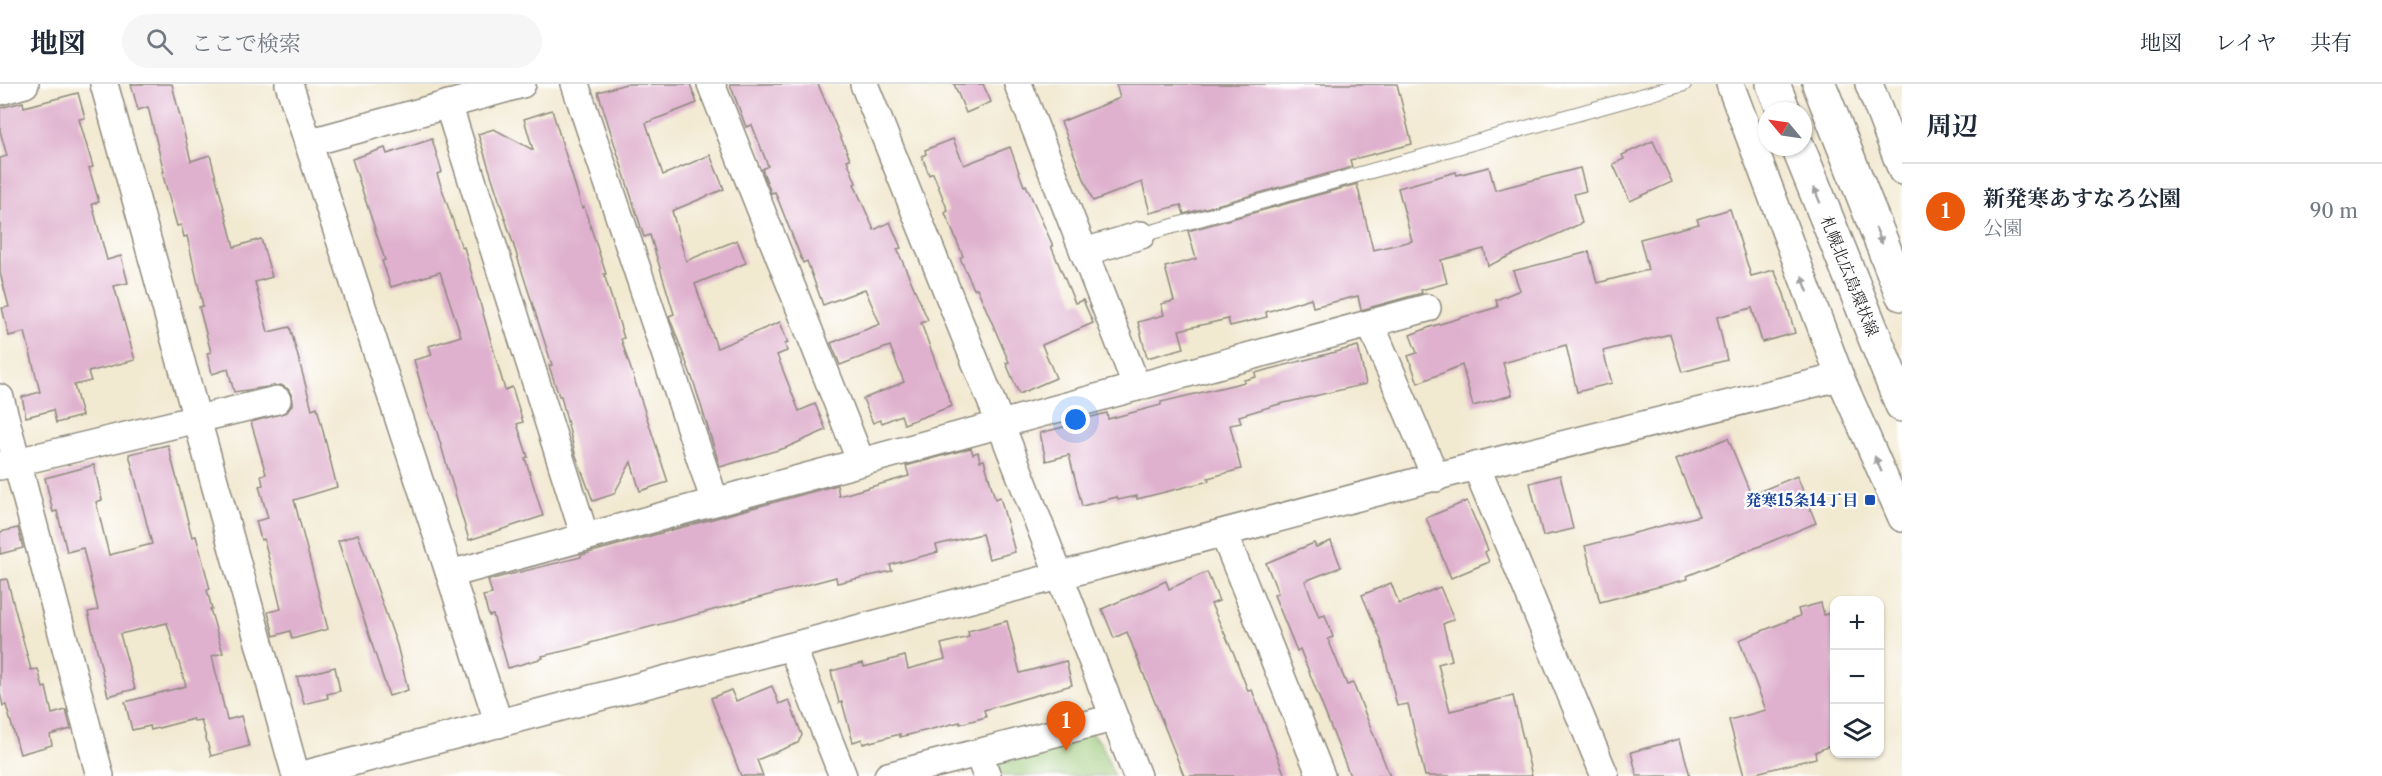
<!DOCTYPE html>
<html lang="ja">
<head>
<meta charset="utf-8">
<style>
	:root { --surface:#fff; --page:#f6f6f7; --text:#1f2937; --muted:#747a83; --line:#e0e1e3; --accent:#ea580c }
	body { margin:0; font-family:"Libre Caslon Text","Noto Serif JP",serif; background:var(--page); color:var(--text) }
	.controls { position:absolute; right:18px; bottom:18px; display:grid; overflow:hidden; border-radius:12px; box-shadow:0 2px 4px #0004 }
	.controls button { width:54px; height:54px; display:grid; place-items:center; padding:0; border:0; border-bottom:2px solid var(--line); background:var(--surface); color:var(--text); font:30px sans-serif }
	.compass { position:absolute; left:1758px; top:18px; width:54px; height:54px; border-radius:50%; background:var(--surface); box-shadow:0 2px 4px #0004; rotate:299deg }
	.you { position:absolute; left:1076px; top:336px; width:21px; height:21px; margin:-15px; border:4px solid #fff; border-radius:50%; background:#1a73e8; box-shadow:0 0 0 9px #1a73e833 }
	.badge { display:grid; place-items:center; width:39px; height:39px; border-radius:50%; background:var(--accent); color:#fff; font-size:20px; font-weight:700 }
	.pin { position:absolute; translate:-50% -50px; filter:drop-shadow(0 2px 3px #0008) }
	.pin::after { content:''; position:absolute; top:32px; width:21px; height:18px; background:inherit; clip-path:polygon(0 0,100% 0,50% 100%) }
	.list { margin:0; padding:0; list-style:none }
	h2 { display:flex; justify-content:space-between; align-items:center; height:78px; margin:0; padding:0 24px; font-size:26px }
	h2 small { font-size:20px; font-weight:400; color:var(--muted) }
	.list li { display:grid; grid-template-columns:39px 1fr auto; gap:18px; align-items:center; box-sizing:border-box; height:96px; padding:0 24px; border-top:2px solid var(--line) }
	.list b { display:block; font-size:22px; white-space:nowrap }
	.list p { margin:0; font-size:20px; white-space:nowrap; color:var(--muted) }
	.list em { font-size:20px; font-style:normal; color:var(--muted) }
	.icon { flex:none; width:33px; height:33px; fill:none; stroke:currentColor; stroke-width:2; stroke-linecap:round; stroke-linejoin:round }
	.map { position:relative; flex:none; width:1902px; height:692px; overflow:hidden }
	header { display:flex; align-items:center; gap:36px; box-sizing:border-box; height:84px; padding:0 30px; background:var(--surface); border-bottom:2px solid var(--line) }
	header strong { font-size:28px }
	nav { display:flex; gap:33px; margin-inline-start:auto; font-size:21px }
	.search { width:420px; height:54px; background:var(--page); display:flex; align-items:center; gap:15px; box-sizing:border-box; padding:0 21px; border-radius:33px; color:var(--muted); font-size:22px }
	main { display:flex }
	aside { flex:1; background:var(--surface) }
	.map>svg:first-child { display:block }
	.green { fill:#9ac674; stroke:#627850; stroke-width:1.5 }
	.building { fill:#dfb1ce }
	.lines { fill:none; stroke-linecap:round; stroke-linejoin:round }
	.lane-casing { stroke:#8e8a7e; stroke-width:16 }
	.street-casing { stroke:#8e8a7e; stroke-width:30 }
	.primary-casing { stroke:#8e8a7e; stroke-width:36 }
	.lane { stroke:#fff; stroke-width:14 }
	.street { stroke:#fff; stroke-width:27 }
	.primary { stroke:#fff; stroke-width:33 }
	.oneway { fill:#a0a0a0 }
	.transit-dot { fill:#1a4fb4; stroke:#fff; stroke-width:2 }
	.labels { text-anchor:middle; stroke-width:4.5; stroke-linejoin:round; paint-order:stroke }
	.street-label { font-size:16px; fill:#2b2b2b; stroke:#fff }
	.transit-label { font-size:16px; font-weight:bold; fill:#164399; stroke:#fff; text-anchor:end }
</style>
</head>
<body>
<header>
<strong>地図</strong>
<div class="search"><svg class="icon" aria-label="search" viewBox="0 0 24 24"><circle cx="10" cy="10" r="6"/><path d="M15 15l6 6"/></svg>ここで検索</div>
<nav><a>地図</a><a>レイヤ</a><a>共有</a></nav>
</header>
<main>
<div class="map">
<svg width="1902" height="692" viewBox="0 0 1902 692">
	<rect width="100%" height="100%" fill="#fff"/>
	<filter id="ink" filterUnits="userSpaceOnUse"><feTurbulence type="fractalNoise" baseFrequency=".0167" numOctaves="2"/><feDisplacementMap in="SourceGraphic" scale="12" xChannelSelector="R" yChannelSelector="G"/><feConvolveMatrix kernelMatrix="1 2 1 2 8 2 1 2 1" color-interpolation-filters="sRGB"/></filter>
	<filter id="wash" filterUnits="userSpaceOnUse"><feTurbulence type="fractalNoise" baseFrequency=".008" numOctaves="4" result="noise"/><feDisplacementMap in="SourceGraphic" scale="24" xChannelSelector="R" yChannelSelector="G"/><feGaussianBlur stdDeviation="1.35" result="paint"/><feColorMatrix in="noise" values="0 0 0 0 0 0 0 0 0 0 0 0 0 0 0 0 0 1.4 0 .05"/><feComposite in="paint" operator="in"/></filter>
	<g filter="url(#wash)">
		<rect width="100%" height="100%" fill="#f2e9d1"/>
		<!-- green -->
		<path class="green" d="M 1090,649 L 1101,659 L 1114,692 L 995,692 L 993,686 L 1000,676 Z"/>
		<g id="blocks">
			<!-- building -->
			<g class="building">
				<path d="M 131,0 L 172,0 L 191,77 L 210,71 L 234,163 L 261,155 L 272,193 L 255,198 L 268,248 L 290,243 L 312,325 L 317,323 L 337,403 L 294,416 L 328,545 L 292,555 L 290,547 L 274,552 L 268,528 L 281,525 L 264,455 L 261,456 L 256,437 L 268,434 L 259,402 L 263,401 L 261,391 L 266,390 L 251,338 L 287,328 L 292,321 L 292,312 L 288,305 L 281,301 L 234,308 L 228,285 L 212,290 L 207,269 L 211,268 L 199,223 L 203,222 L 187,152 L 184,153 L 181,141 L 177,142 L 162,88 L 164,88 L 148,23 L 138,26 Z"/>
				<path d="M 626,0 L 690,0 L 697,19 L 646,39 L 663,91 L 710,71 L 724,105 L 672,127 L 686,177 L 737,156 L 746,179 L 695,200 L 717,264 L 780,238 L 788,259 L 785,260 L 787,267 L 777,271 L 799,327 L 815,320 L 826,346 L 785,364 L 720,383 L 694,299 L 669,232 L 674,230 L 650,151 L 644,153 L 598,8 Z"/>
				<path d="M 730,0 L 818,0 L 850,75 L 847,76 L 856,99 L 854,100 L 874,146 L 890,138 L 901,164 L 897,165 L 928,236 L 921,239 L 952,322 L 904,340 L 901,331 L 882,339 L 880,336 L 873,339 L 863,315 L 904,298 L 890,262 L 840,281 L 831,259 L 880,240 L 865,205 L 823,221 L 807,177 L 803,179 L 775,108 L 771,109 L 762,85 L 768,82 L 752,41 L 746,43 Z"/>
				<path d="M 954,0 L 983,0 L 991,18 L 966,29 Z"/>
				<path d="M 1116,0 L 1397,0 L 1412,60 L 1350,76 L 1352,83 L 1184,130 L 1181,121 L 1150,129 L 1142,98 L 1093,117 L 1061,38 L 1120,14 Z"/>
				<path d="M 78,9 L 85,34 L 79,35 L 93,83 L 89,84 L 99,118 L 92,120 L 107,176 L 121,172 L 128,199 L 114,202 L 135,276 L 88,288 L 91,297 L 74,301 L 82,332 L 56,339 L 53,326 L 26,333 L 22,313 L 40,308 L 25,248 L 9,252 L 2,224 L 9,223 L 0,189 L 0,74 L 7,72 L 0,47 L 0,24 L 23,18 L 24,23 Z"/>
				<path d="M 552,26 L 582,124 L 584,123 L 606,190 L 604,190 L 624,254 L 621,255 L 668,398 L 640,407 L 631,378 L 614,410 L 593,417 L 575,369 L 561,312 L 559,312 L 549,282 L 552,281 L 478,50 L 494,45 L 533,66 L 524,35 Z"/>
				<path d="M 432,55 L 442,88 L 437,90 L 462,164 L 464,163 L 505,306 L 512,303 L 523,338 L 517,340 L 528,373 L 525,374 L 543,432 L 469,456 L 437,348 L 428,326 L 414,276 L 432,271 L 429,262 L 461,252 L 440,188 L 391,203 L 382,177 L 385,176 L 352,75 L 385,64 L 387,70 Z"/>
				<path d="M 953,55 L 964,81 L 1010,63 L 1024,102 L 1026,101 L 1053,162 L 1051,162 L 1075,219 L 1083,216 L 1093,239 L 1042,261 L 1056,294 L 1019,310 L 1006,279 L 1009,278 L 977,204 L 974,205 L 960,174 L 963,172 L 945,129 L 948,127 L 933,89 L 929,91 L 922,72 L 926,70 L 925,66 Z"/>
				<path d="M 1653,57 L 1672,98 L 1630,117 L 1613,80 L 1624,75 L 1622,71 Z"/>
				<path d="M 1489,83 L 1495,106 L 1580,84 L 1586,107 L 1574,110 L 1582,139 L 1488,182 L 1484,165 L 1441,176 L 1447,199 L 1421,206 L 1422,209 L 1361,226 L 1358,212 L 1313,223 L 1311,214 L 1266,228 L 1267,233 L 1230,242 L 1228,235 L 1179,246 L 1184,264 L 1147,274 L 1138,238 L 1164,231 L 1161,220 L 1174,217 L 1165,183 L 1196,175 L 1188,147 L 1357,100 L 1373,166 L 1412,157 L 1398,104 L 1456,88 L 1457,91 Z"/>
				<path d="M 1730,125 L 1751,192 L 1774,186 L 1784,210 L 1795,249 L 1762,258 L 1752,224 L 1717,233 L 1727,276 L 1682,288 L 1670,250 L 1603,267 L 1612,299 L 1577,308 L 1566,261 L 1503,279 L 1512,311 L 1473,322 L 1462,281 L 1418,299 L 1408,272 L 1417,269 L 1410,251 L 1433,242 L 1498,223 L 1496,216 L 1520,206 L 1513,187 L 1589,168 L 1597,199 L 1648,186 L 1640,155 L 1699,140 L 1697,135 Z"/>
				<path d="M 1358,262 L 1366,300 L 1276,321 L 1239,332 L 1241,339 L 1230,341 L 1241,385 L 1208,394 L 1209,397 L 1137,415 L 1137,412 L 1118,416 L 1117,413 L 1082,422 L 1069,371 L 1046,377 L 1040,349 L 1079,339 L 1079,336 L 1107,329 L 1108,335 L 1161,321 L 1161,318 L 1245,298 L 1244,296 L 1256,293 L 1255,289 Z"/>
				<path d="M 1728,354 L 1751,411 L 1797,392 L 1816,439 L 1687,492 L 1688,495 L 1600,518 L 1585,462 L 1699,432 L 1676,375 Z"/>
				<path d="M 168,361 L 192,453 L 196,452 L 210,505 L 207,506 L 212,525 L 210,525 L 223,569 L 212,572 L 227,636 L 241,632 L 249,662 L 211,672 L 201,636 L 194,637 L 193,635 L 151,646 L 150,642 L 132,646 L 125,618 L 186,602 L 167,539 L 120,550 L 135,605 L 108,612 L 88,528 L 98,526 L 83,464 L 67,468 L 57,427 L 53,428 L 45,394 L 94,381 L 102,416 L 96,418 L 109,471 L 152,460 L 129,370 Z"/>
				<path d="M 971,364 L 973,370 L 978,368 L 980,377 L 984,376 L 995,415 L 1000,413 L 1015,468 L 989,475 L 982,450 L 936,461 L 938,468 L 890,481 L 892,487 L 837,499 L 836,493 L 590,559 L 590,561 L 542,572 L 543,574 L 508,584 L 493,531 L 489,532 L 483,512 L 492,510 L 488,496 L 581,473 L 581,471 L 837,401 L 839,412 L 909,392 L 906,382 Z"/>
				<path d="M 1560,391 L 1573,445 L 1543,452 L 1530,399 Z"/>
				<path d="M 1467,417 L 1488,466 L 1485,468 L 1489,478 L 1451,494 L 1426,434 Z"/>
				<path d="M 18,444 L 23,464 L 0,470 L 0,448 Z"/>
				<path d="M 358,450 L 397,561 L 408,606 L 389,612 L 338,457 Z"/>
				<path d="M 1331,457 L 1341,483 L 1305,497 L 1319,533 L 1325,531 L 1333,553 L 1328,555 L 1347,601 L 1353,599 L 1390,692 L 1350,692 L 1300,565 L 1297,567 L 1274,511 L 1278,509 L 1266,479 L 1314,459 L 1316,463 Z"/>
				<path d="M 1207,488 L 1219,517 L 1211,520 L 1234,570 L 1248,607 L 1252,606 L 1285,692 L 1184,692 L 1127,548 L 1114,554 L 1102,525 L 1166,497 L 1169,505 Z"/>
				<path d="M 7,495 L 31,586 L 38,585 L 43,604 L 46,603 L 52,630 L 66,626 L 71,645 L 50,651 L 52,661 L 20,670 L 6,621 L 3,622 L 0,609 L 0,496 Z"/>
				<path d="M 1391,499 L 1399,520 L 1440,503 L 1454,535 L 1443,540 L 1452,576 L 1438,580 L 1450,627 L 1513,612 L 1532,692 L 1425,692 L 1408,620 L 1397,622 L 1381,556 L 1362,511 Z"/>
				<path d="M 1821,519 L 1824,531 L 1834,528 L 1834,660 L 1815,668 L 1816,674 L 1744,692 L 1729,636 L 1766,626 L 1739,556 L 1800,532 L 1798,525 Z"/>
				<path d="M 1007,537 L 1020,589 L 1066,577 L 1072,601 L 984,626 L 986,633 L 960,640 L 960,638 L 900,653 L 900,650 L 863,660 L 862,655 L 853,658 L 842,618 L 839,619 L 831,587 L 863,579 L 864,583 L 905,572 L 908,585 L 945,575 L 941,560 L 969,553 L 968,547 Z"/>
				<path d="M 335,583 L 340,607 L 327,610 L 328,614 L 304,620 L 297,593 Z"/>
				<path d="M 772,602 L 779,620 L 789,616 L 802,651 L 798,659 L 757,676 L 763,692 L 741,692 L 711,614 L 731,606 L 736,617 Z"/>
				<path d="M 1680,655 L 1690,692 L 1637,692 L 1631,668 Z"/>
			</g>
		</g>
	</g>
	<g filter="url(#ink)">
		<use href="#blocks" fill-opacity="0" stroke="#8e8a7e" stroke-width="1.5"/>
		<g class="lines">
			<!-- lane casing -->
			<g class="lane-casing">
				<path id="lane" d="M 1141,151 L 1684,0"/>
			</g>
			<!-- street casing -->
			<g class="street-casing">
				<g id="street">
					<path d="M 104,0 L 296,692"/>
					<path d="M 289,0 L 499,640"/>
					<path d="M 575,0 L 715,418"/>
					<path d="M 711,0 L 861,378"/>
					<path d="M 864,0 L 1000,339 L 1137,692"/>
					<path d="M 1018,0 L 1137,303"/>
					<path d="M 1730,0 L 1840,293 L 1902,434"/>
					<path d="M 1869,0 L 1902,87"/>
					<path d="M 0,7 L 25,0"/>
					<path d="M 448,20 L 585,453"/>
					<path d="M 308,59 L 522,0"/>
					<path d="M 1084,168 L 1141,151"/>
					<path d="M 1371,241 L 1436,394"/>
					<path d="M 0,314 L 100,692"/>
					<path d="M 0,382 L 277,316"/>
					<path d="M 1476,382 L 1605,692"/>
					<path d="M 1224,450 L 1321,692"/>
					<path d="M 450,490 L 1427,224"/>
					<path d="M 792,563 L 843,692"/>
					<path d="M 978,669 L 987,692"/>
					<path d="M 299,692 L 1476,382 L 1840,293"/>
					<path d="M 888,692 L 1113,634"/>
				</g>
			</g>
			<!-- primary casing -->
			<g class="primary-casing">
				<g id="primary">
					<path d="M 1773,0 L 1784,27"/>
					<path d="M 1819,0 L 1902,210"/>
					<path d="M 1798,63 L 1902,321"/>
				</g>
			</g>
			<!-- lane -->
			<use href="#lane" class="lane"/>
			<!-- street -->
			<use href="#street" class="street"/>
			<!-- primary -->
			<use href="#primary" class="primary"/>
		</g>
		<!-- one-way arrows -->
		<defs><path id="oneway-solid" d="M-6-.8H1V-3.2L6.5 0L1 3.2V.8H-6Z" transform="scale(1.5)"/></defs>
		<g class="oneway">
			<use href="#oneway-solid" transform="translate(1817 111) rotate(-112)"/>
			<use href="#oneway-solid" transform="translate(1879 152) rotate(68)"/>
			<use href="#oneway-solid" transform="translate(1805 200) rotate(-110)"/>
			<use href="#oneway-solid" transform="translate(1878 380) rotate(-114)"/>
		</g>
	</g>
	<!-- markers -->
	<rect class="transit-dot" x="1864" y="410" width="12" height="12" rx="3"/>
	<g class="labels">
		<!-- street labels -->
		<g class="street-label">
			<text transform="translate(1850 192) rotate(68)" y="6">札幌北広島環状線</text>
		</g>
		<!-- transit labels -->
		<g class="transit-label">
			<text x="1858" y="422">発寒15条14丁目</text>
		</g>
	</g>
</svg>
<div class="controls">
<button>+</button>
<button>−</button>
<button><svg class="icon" aria-label="layers" viewBox="0 0 24 24"><path d="M12 4l9 5-9 5-9-5zM3 14l9 5 9-5"/></svg></button>
</div>
<svg class="compass" viewBox="-18 -18 36 36"><path d="M0-13l5 13h-10z" fill="#e53935"/><path d="M0 13l5-13h-10z" fill="#747a83"/></svg>
<div class="you"></div>
<div class="pin badge" style="left:1066px;top:667px">1</div>
</div>
<aside>
<h2>周辺<small></small></h2>
<ul class="list">
<li><span class="badge">1</span><div><b>新発寒あすなろ公園</b><p>公園</p></div><em>90 m</em></li>
</ul>
</aside>
</main>
</body>
</html>
